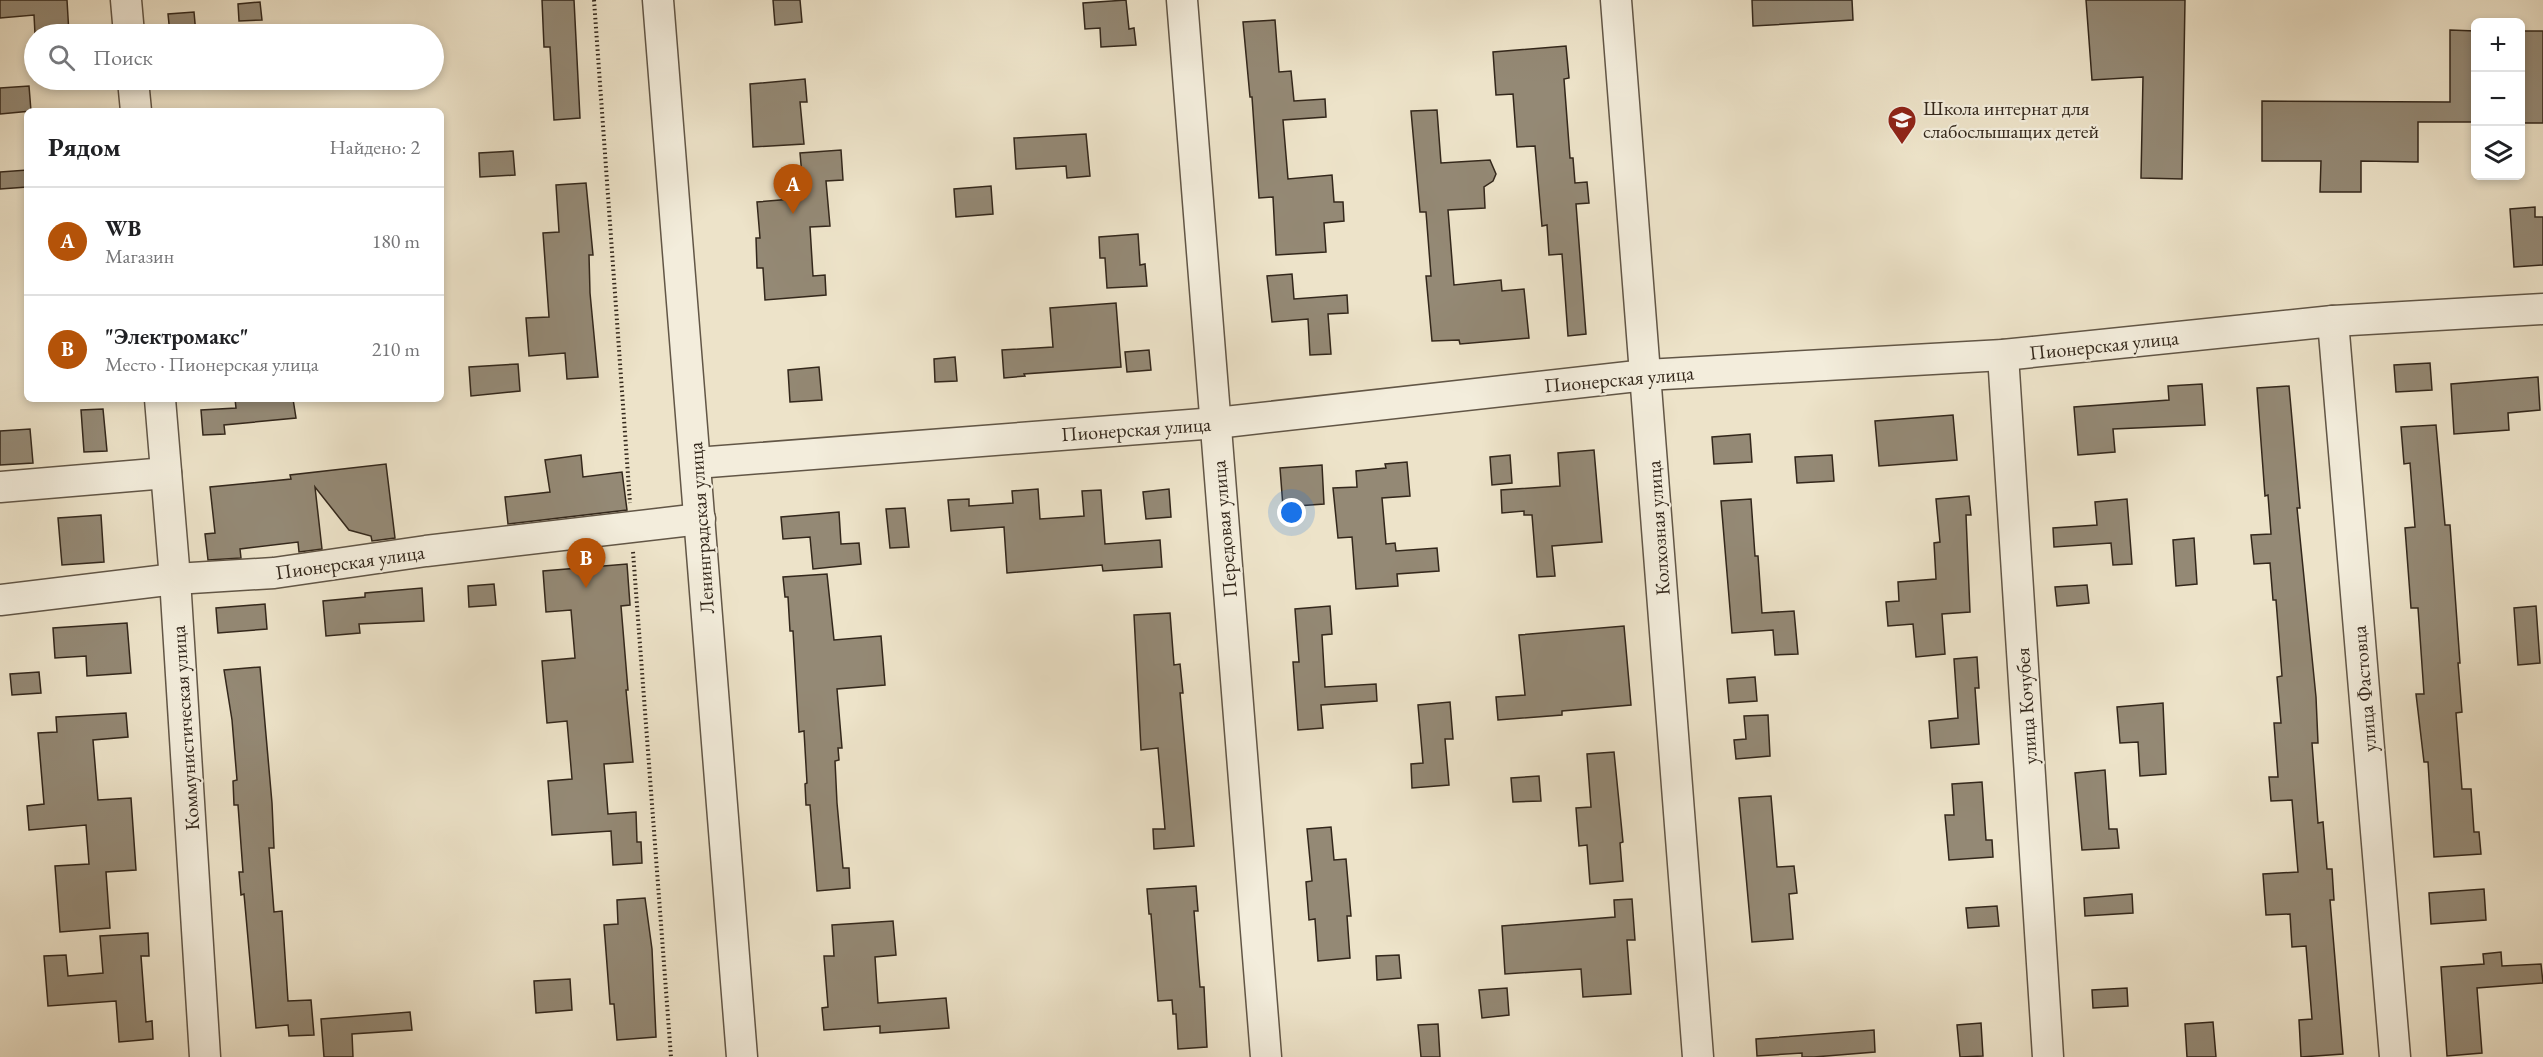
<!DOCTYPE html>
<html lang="ru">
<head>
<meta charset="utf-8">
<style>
	:root { --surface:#fff; --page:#f2f2f2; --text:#202124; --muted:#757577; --line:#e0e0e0; --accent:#b45309 }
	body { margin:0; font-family:"EB Garamond",serif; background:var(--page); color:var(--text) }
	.controls { position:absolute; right:18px; top:18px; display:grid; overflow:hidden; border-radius:9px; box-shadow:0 3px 9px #0003 }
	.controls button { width:54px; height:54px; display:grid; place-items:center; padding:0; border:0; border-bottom:2px solid var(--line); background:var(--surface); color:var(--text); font:30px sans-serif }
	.you { position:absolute; left:1292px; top:513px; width:21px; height:21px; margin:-15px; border:4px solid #fff; border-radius:50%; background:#1a73e8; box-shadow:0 0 0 9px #1a73e833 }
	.badge { display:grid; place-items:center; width:39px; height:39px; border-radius:50%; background:var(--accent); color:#fff; font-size:20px; font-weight:700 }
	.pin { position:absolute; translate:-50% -50px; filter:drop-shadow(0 2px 3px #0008) }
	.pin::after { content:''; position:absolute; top:32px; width:21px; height:18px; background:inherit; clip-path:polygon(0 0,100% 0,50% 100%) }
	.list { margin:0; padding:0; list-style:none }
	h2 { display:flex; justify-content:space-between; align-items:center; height:78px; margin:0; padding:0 24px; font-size:26px }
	h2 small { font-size:20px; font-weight:400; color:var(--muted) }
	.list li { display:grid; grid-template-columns:39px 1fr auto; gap:18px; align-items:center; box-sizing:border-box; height:108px; padding:0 24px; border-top:2px solid var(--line) }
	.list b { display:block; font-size:22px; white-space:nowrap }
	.list p { margin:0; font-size:20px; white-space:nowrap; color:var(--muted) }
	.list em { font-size:20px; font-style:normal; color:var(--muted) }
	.icon { flex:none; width:33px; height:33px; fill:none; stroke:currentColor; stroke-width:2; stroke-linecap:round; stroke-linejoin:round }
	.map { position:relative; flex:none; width:2543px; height:1057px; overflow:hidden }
	.search { position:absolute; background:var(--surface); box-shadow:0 3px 9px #0003; left:24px; top:24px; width:420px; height:66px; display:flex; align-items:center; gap:15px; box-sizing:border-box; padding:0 21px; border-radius:33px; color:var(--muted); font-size:22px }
	.panel { position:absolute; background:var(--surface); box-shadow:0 3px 9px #0003; left:24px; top:108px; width:420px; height:294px; border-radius:9px }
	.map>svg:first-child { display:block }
	.building { fill:#948975; stroke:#33271b; stroke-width:1.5 }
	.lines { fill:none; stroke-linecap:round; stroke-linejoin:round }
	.minor-casing { stroke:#625646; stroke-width:33 }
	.path { stroke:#33271b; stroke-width:4; stroke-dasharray:1.5 3; stroke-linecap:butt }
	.minor { stroke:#f3eddc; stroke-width:30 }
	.labels { text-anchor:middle; stroke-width:4.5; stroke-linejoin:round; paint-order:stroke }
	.poi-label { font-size:20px; fill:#33271b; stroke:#f3eddc; text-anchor:start }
	.street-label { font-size:20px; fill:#33271b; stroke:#f3eddc }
</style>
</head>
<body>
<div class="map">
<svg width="2543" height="1057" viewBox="0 0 2543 1057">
	<rect width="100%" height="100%" fill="#ede3c9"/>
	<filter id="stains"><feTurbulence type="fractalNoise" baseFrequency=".00333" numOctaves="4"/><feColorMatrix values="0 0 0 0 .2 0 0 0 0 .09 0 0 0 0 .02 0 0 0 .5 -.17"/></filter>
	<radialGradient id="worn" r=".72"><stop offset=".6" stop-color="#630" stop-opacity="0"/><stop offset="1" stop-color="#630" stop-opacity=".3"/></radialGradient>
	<!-- building -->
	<g class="building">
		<path d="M 0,0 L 67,0 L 69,34 L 35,34 L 34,15 L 0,18 Z"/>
		<path d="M 542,0 L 574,0 L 580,118 L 554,120 L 550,47 L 544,47 Z"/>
		<path d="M 773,0 L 800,0 L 802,22 L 775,25 Z"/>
		<path d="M 1126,0 L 1129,29 L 1134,28 L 1136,45 L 1101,47 L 1100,28 L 1085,29 L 1083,3 Z"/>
		<path d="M 1752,0 L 1852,0 L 1853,20 L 1753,26 Z"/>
		<path d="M 2086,0 L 2185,0 L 2182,179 L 2141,178 L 2143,77 L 2092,80 Z"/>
		<path d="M 260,2 L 262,20 L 239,21 L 238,4 Z"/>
		<path d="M 194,12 L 196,34 L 170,34 L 168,14 Z"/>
		<path d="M 1275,20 L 1279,72 L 1291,71 L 1294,101 L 1325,99 L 1326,117 L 1283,120 L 1288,179 L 1332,175 L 1334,202 L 1343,202 L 1344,221 L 1324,223 L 1326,252 L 1276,255 L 1273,197 L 1259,198 L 1252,97 L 1250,97 L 1243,22 Z"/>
		<path d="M 2450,30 L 2475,31 L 2475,122 L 2418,122 L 2418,162 L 2361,161 L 2361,192 L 2320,192 L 2321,161 L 2262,161 L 2262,101 L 2450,102 Z"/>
		<rect x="2520" y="31" width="23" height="92"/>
		<path d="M 1566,46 L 1569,78 L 1564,79 L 1570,158 L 1573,158 L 1575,183 L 1587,182 L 1589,203 L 1576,204 L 1586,334 L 1568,336 L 1562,254 L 1549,255 L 1547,225 L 1542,226 L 1535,146 L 1517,147 L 1513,94 L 1496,95 L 1493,52 Z"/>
		<path d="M 805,79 L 807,102 L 800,102 L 804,144 L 753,147 L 750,84 Z"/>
		<path d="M 29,86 L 31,111 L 0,114 L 0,88 Z"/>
		<path d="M 1437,110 L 1441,163 L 1490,160 L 1496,174 L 1493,181 L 1484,187 L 1485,208 L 1448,210 L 1454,285 L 1501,280 L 1502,291 L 1524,289 L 1529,338 L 1460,344 L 1459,340 L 1432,341 L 1426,276 L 1431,276 L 1426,212 L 1420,212 L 1411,111 Z"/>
		<path d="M 1086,134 L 1090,176 L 1067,178 L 1066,166 L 1016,169 L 1014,138 Z"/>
		<path d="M 841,150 L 843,180 L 826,181 L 830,226 L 810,227 L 813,276 L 825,275 L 826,295 L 765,300 L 763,268 L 757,268 L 756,238 L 760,238 L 757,202 L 804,198 L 800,153 Z"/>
		<path d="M 513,151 L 515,175 L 480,177 L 479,153 Z"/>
		<path d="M 27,170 L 27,187 L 0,189 L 0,172 Z"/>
		<path d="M 586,183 L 593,255 L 589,255 L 590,293 L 598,377 L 567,379 L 565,353 L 529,356 L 526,318 L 549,317 L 543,233 L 559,232 L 556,185 Z"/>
		<path d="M 991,186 L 993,214 L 956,217 L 954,189 Z"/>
		<path d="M 2535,207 L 2535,217 L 2543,217 L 2543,265 L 2514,267 L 2510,209 Z"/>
		<path d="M 1138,234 L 1140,265 L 1145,264 L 1147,286 L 1107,288 L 1105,258 L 1100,258 L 1099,237 Z"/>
		<path d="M 1292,274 L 1294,299 L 1347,295 L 1348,313 L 1328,314 L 1331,354 L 1310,355 L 1308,319 L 1272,322 L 1267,276 Z"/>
		<path d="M 1116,303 L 1121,367 L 1024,374 L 1025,376 L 1004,378 L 1002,350 L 1053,347 L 1050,308 Z"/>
		<path d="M 1149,350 L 1151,370 L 1127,372 L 1125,352 Z"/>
		<path d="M 955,357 L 957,381 L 935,382 L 934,359 Z"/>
		<path d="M 2430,363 L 2432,390 L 2396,392 L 2394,365 Z"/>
		<path d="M 518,364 L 520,391 L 471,396 L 469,367 Z"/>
		<path d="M 819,367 L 822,400 L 790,402 L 788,370 Z"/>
		<path d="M 2538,377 L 2540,410 L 2508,413 L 2509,430 L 2454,434 L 2451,384 Z"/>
		<path d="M 2202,384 L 2205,425 L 2113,429 L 2115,452 L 2078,455 L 2074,407 L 2169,400 L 2168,386 Z"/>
		<path d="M 2289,386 L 2300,508 L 2297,508 L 2316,697 L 2318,743 L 2312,743 L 2318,823 L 2323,822 L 2327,869 L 2332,869 L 2334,900 L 2330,900 L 2343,1054 L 2301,1057 L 2299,1020 L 2312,1019 L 2306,946 L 2292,947 L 2290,914 L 2266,915 L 2263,874 L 2298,872 L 2292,800 L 2271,801 L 2269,777 L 2278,777 L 2274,723 L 2281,723 L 2277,677 L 2282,676 L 2276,600 L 2273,600 L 2270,563 L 2254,564 L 2251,535 L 2271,534 L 2268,495 L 2265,496 L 2257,388 Z"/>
		<path d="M 235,399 L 293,399 L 296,418 L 224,425 L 225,434 L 203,435 L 201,410 L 236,408 Z"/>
		<path d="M 103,409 L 107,451 L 84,452 L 81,410 Z"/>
		<path d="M 1953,415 L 1957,460 L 1879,466 L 1875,421 Z"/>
		<path d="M 2436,425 L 2445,525 L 2450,525 L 2460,663 L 2458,663 L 2462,712 L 2456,713 L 2462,789 L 2471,789 L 2474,832 L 2479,832 L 2481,854 L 2434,857 L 2428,762 L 2424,762 L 2416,694 L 2424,694 L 2418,608 L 2411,608 L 2405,528 L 2415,527 L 2410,463 L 2404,464 L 2401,427 Z"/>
		<path d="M 30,429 L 33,463 L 0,465 L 0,431 Z"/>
		<path d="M 1750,434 L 1752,462 L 1714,464 L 1712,437 Z"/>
		<path d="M 1594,450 L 1602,542 L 1552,546 L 1555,576 L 1537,577 L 1532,515 L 1524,515 L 1524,511 L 1502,513 L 1501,490 L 1560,486 L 1558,453 Z"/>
		<path d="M 581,455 L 583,477 L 622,472 L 627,510 L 508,524 L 505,497 L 550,492 L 545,460 Z"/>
		<path d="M 1510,455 L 1512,483 L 1492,485 L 1490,457 Z"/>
		<path d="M 1832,455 L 1834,481 L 1797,483 L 1795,457 Z"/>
		<path d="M 1407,462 L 1410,496 L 1382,498 L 1386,544 L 1395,543 L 1396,551 L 1437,548 L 1439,571 L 1397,574 L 1398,586 L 1356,589 L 1352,537 L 1338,538 L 1333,488 L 1357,487 L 1356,471 L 1386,468 L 1385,464 Z"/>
		<path d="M 386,464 L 395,538 L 372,541 L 371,536 L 349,530 L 315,487 L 322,549 L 299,552 L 298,542 L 240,549 L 241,558 L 208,560 L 205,534 L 215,533 L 210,487 L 291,479 L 290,475 Z"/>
		<path d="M 1322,465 L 1324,504 L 1283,507 L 1280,468 Z"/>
		<path d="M 1038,489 L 1040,519 L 1084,516 L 1082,491 L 1101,490 L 1105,544 L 1160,540 L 1162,567 L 1103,571 L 1102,565 L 1007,573 L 1004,527 L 951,531 L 948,500 L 969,499 L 969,506 L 1013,503 L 1012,491 Z"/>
		<path d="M 1169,489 L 1171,517 L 1146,519 L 1143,492 Z"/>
		<path d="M 1969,496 L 1971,515 L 1966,515 L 1970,612 L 1942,614 L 1945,654 L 1916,657 L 1913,624 L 1888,626 L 1886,602 L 1899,601 L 1898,582 L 1936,579 L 1934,543 L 1940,542 L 1936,499 Z"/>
		<path d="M 1751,499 L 1755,556 L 1758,556 L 1762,613 L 1794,611 L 1798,654 L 1775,655 L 1773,630 L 1732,633 L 1721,501 Z"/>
		<path d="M 2127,499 L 2132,564 L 2113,565 L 2111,543 L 2054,547 L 2053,528 L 2097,525 L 2095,502 Z"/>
		<path d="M 905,508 L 909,547 L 890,548 L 886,509 Z"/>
		<path d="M 839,512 L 841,544 L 859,543 L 861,564 L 813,569 L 810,537 L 783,539 L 781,517 Z"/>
		<path d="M 101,515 L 104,562 L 62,565 L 58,518 Z"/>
		<path d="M 2194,538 L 2197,584 L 2176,586 L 2173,540 Z"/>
		<path d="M 627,564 L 630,605 L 621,606 L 628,690 L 626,690 L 633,762 L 604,764 L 608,814 L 636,812 L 637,842 L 641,842 L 642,863 L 613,865 L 611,831 L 552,835 L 548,781 L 572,779 L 567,721 L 547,723 L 542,661 L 575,658 L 571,610 L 546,612 L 543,571 Z"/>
		<path d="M 827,574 L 834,640 L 881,636 L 885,685 L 837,689 L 842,748 L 838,748 L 839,760 L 835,761 L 837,803 L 843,868 L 849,868 L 850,888 L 817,891 L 810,805 L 806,805 L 805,784 L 807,783 L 804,731 L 799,732 L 793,631 L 790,631 L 788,597 L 785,597 L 783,577 Z"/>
		<path d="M 494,584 L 496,605 L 469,607 L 468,586 Z"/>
		<path d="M 2087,585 L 2089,603 L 2057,606 L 2055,587 Z"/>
		<path d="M 422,588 L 424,621 L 359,624 L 360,633 L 326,636 L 323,601 L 365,597 L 365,593 Z"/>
		<path d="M 265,604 L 267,629 L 218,633 L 216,608 Z"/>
		<path d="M 1330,606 L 1332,634 L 1322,635 L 1325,687 L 1376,684 L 1377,701 L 1321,705 L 1323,728 L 1298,730 L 1293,662 L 1299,662 L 1295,609 Z"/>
		<path d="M 2536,606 L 2540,663 L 2518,665 L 2514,608 Z"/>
		<path d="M 1170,613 L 1174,665 L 1180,664 L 1183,693 L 1180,693 L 1194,846 L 1154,849 L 1153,829 L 1165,829 L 1158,748 L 1141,750 L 1134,615 Z"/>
		<path d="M 127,623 L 131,673 L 87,676 L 86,656 L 55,658 L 53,628 Z"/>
		<path d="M 1624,626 L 1631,705 L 1562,711 L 1562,715 L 1498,720 L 1496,697 L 1525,695 L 1519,635 Z"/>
		<path d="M 1977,657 L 1979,688 L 1975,688 L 1979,744 L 1931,748 L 1929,721 L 1958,718 L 1954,659 Z"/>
		<path d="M 260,667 L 272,803 L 274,848 L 269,848 L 274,912 L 282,911 L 288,1001 L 311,1000 L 314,1035 L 289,1036 L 288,1025 L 256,1028 L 244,894 L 241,895 L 239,872 L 243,872 L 238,805 L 234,805 L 233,781 L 237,780 L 232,720 L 224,670 Z"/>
		<path d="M 39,672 L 41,693 L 12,695 L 10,674 Z"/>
		<path d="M 1755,677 L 1757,701 L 1729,703 L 1727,679 Z"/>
		<path d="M 1450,702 L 1453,739 L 1445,739 L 1449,785 L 1412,788 L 1411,764 L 1423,763 L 1418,705 Z"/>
		<path d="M 2163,703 L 2166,774 L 2140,776 L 2138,742 L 2120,743 L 2117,707 Z"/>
		<path d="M 126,713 L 128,737 L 93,740 L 98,800 L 131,798 L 136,870 L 106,872 L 110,928 L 60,932 L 55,866 L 89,864 L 86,825 L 29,830 L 27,806 L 44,804 L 38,733 L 57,732 L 56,717 Z"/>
		<path d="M 1768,715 L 1770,756 L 1736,759 L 1734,740 L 1746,739 L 1744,716 Z"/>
		<path d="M 1614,752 L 1623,842 L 1620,843 L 1623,881 L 1590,884 L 1587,845 L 1579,846 L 1576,808 L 1591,807 L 1587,754 Z"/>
		<path d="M 2105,770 L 2109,829 L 2117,829 L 2119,848 L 2082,850 L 2075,773 Z"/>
		<path d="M 1539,776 L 1541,801 L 1513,802 L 1511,778 Z"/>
		<path d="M 1982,782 L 1986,840 L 1992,840 L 1993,857 L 1949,860 L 1945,815 L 1954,815 L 1952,784 Z"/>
		<path d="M 1771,796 L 1777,867 L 1794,866 L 1797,893 L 1789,894 L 1793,939 L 1752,942 L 1739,798 Z"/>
		<path d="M 1331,827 L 1334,860 L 1346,859 L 1351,916 L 1347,916 L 1350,958 L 1318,961 L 1315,919 L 1309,920 L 1306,882 L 1312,881 L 1307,829 Z"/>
		<path d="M 1196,886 L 1198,911 L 1194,911 L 1200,987 L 1204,987 L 1207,1047 L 1178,1049 L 1176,1014 L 1173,1014 L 1172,1000 L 1158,1001 L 1151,914 L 1149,914 L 1147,889 Z"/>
		<path d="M 2484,889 L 2486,920 L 2431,924 L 2429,893 Z"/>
		<path d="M 2132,894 L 2133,913 L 2085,916 L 2084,898 Z"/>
		<path d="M 645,898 L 652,949 L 656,1037 L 617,1040 L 614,1004 L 610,1004 L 604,925 L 618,924 L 617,900 Z"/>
		<path d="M 1632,899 L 1635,940 L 1627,940 L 1631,994 L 1583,997 L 1581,969 L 1505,974 L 1502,926 L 1615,917 L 1614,900 Z"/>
		<path d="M 1997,906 L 1999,926 L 1968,928 L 1966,908 Z"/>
		<path d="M 893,921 L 896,955 L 875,957 L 878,1003 L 946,998 L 949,1028 L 880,1033 L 880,1026 L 824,1030 L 822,1008 L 828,1007 L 824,956 L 834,956 L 832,925 Z"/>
		<path d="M 148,933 L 149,956 L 141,956 L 146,1022 L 152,1021 L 153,1039 L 119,1042 L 116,1001 L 48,1006 L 44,956 L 66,955 L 68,976 L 103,973 L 100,936 Z"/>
		<path d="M 2501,952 L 2502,966 L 2541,964 L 2543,983 L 2477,988 L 2482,1053 L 2447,1056 L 2441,967 L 2484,964 L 2483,954 Z"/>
		<path d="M 1399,955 L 1401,978 L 1377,980 L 1376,956 Z"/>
		<path d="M 570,979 L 572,1010 L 536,1013 L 534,981 Z"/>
		<path d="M 1507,988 L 1509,1015 L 1482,1018 L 1479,990 Z"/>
		<path d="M 2127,988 L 2128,1006 L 2093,1008 L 2092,990 Z"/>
		<path d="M 410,1012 L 412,1030 L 352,1034 L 353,1057 L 324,1057 L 321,1019 Z"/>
		<path d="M 2213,1022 L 2216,1057 L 2187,1057 L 2185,1024 Z"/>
		<path d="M 1981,1023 L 1983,1056 L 1960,1057 L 1957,1025 Z"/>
		<path d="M 1438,1024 L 1440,1057 L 1421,1057 L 1418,1025 Z"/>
		<path d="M 1874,1030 L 1875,1052 L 1814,1057 L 1802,1057 L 1802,1053 L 1757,1056 L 1756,1039 Z"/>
	</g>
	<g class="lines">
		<!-- minor casing -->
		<g class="minor-casing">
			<g id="minor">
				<path d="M 126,0 L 129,34"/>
				<path d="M 658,0 L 742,1057"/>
				<path d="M 1182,0 L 1266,1057"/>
				<path d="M 1616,0 L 1698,1057"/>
				<path d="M 133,80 L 136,111"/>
				<path d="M 2333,321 L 2395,1057"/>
				<path d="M 2003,355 L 2048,1057"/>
				<path d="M 160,399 L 175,579 L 205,1057"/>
				<path d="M 696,463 L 1216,423 L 1646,375 L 2003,355 L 2333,321 L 2543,309"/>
				<path d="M 0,487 L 166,473"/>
				<path d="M 0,600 L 175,579 L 274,573 L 426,551 L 700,519"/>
			</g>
		</g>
		<!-- path -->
		<g class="path">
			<path d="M 594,0 L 630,503"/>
			<path d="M 633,552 L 671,1057"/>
		</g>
		<!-- minor -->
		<use href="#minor" class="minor"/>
	</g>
	<!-- icons -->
	<defs>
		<g id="school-pin" transform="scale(1.5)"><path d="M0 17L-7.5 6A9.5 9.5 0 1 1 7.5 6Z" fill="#8f2418" stroke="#f3eddc"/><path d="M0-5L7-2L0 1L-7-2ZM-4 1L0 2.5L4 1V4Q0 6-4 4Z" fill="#fff"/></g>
	</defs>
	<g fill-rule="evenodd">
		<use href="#school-pin" x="1902" y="120"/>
	</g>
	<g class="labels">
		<!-- poi labels -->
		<g class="poi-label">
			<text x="1923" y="115">Школа интернат для<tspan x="1923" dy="23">слабослышащих детей</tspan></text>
		</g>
		<!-- street labels -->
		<g class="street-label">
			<text transform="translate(2104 345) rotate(-6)" y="7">Пионерская улица</text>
			<text transform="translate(1619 379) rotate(-5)" y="7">Пионерская улица</text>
			<text transform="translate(1136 429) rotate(-4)" y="7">Пионерская улица</text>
			<text transform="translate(701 528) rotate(-94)" y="7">Ленинградская улица</text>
			<text transform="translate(1658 528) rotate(-94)" y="7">Колхозная улица</text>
			<text transform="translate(1224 529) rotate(-95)" y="7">Передовая улица</text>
			<text transform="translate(350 562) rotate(-8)" y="7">Пионерская улица</text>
			<text transform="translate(2364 689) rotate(-95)" y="7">улица Фастовца</text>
			<text transform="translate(2026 706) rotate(-94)" y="7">улица Кочубея</text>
			<text transform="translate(185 728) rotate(-94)" y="7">Коммунистическая улица</text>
		</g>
	</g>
	<rect width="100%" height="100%" filter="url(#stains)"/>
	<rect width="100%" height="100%" fill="url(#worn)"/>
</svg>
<div class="controls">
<button>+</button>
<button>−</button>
<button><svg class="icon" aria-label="layers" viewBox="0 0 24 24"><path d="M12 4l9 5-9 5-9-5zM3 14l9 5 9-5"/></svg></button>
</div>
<div class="you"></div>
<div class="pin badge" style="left:793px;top:214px">A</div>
<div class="pin badge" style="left:586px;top:588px">B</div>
<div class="search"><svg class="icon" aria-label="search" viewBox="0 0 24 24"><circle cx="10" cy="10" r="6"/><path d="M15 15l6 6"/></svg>Поиск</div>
<section class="panel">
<h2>Рядом<small>Найдено: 2</small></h2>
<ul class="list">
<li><span class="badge">A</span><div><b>WB</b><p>Магазин</p></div><em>180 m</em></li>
<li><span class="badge">B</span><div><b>&quot;Электромакс&quot;</b><p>Место · Пионерская улица</p></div><em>210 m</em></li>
</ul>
</section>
</div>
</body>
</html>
